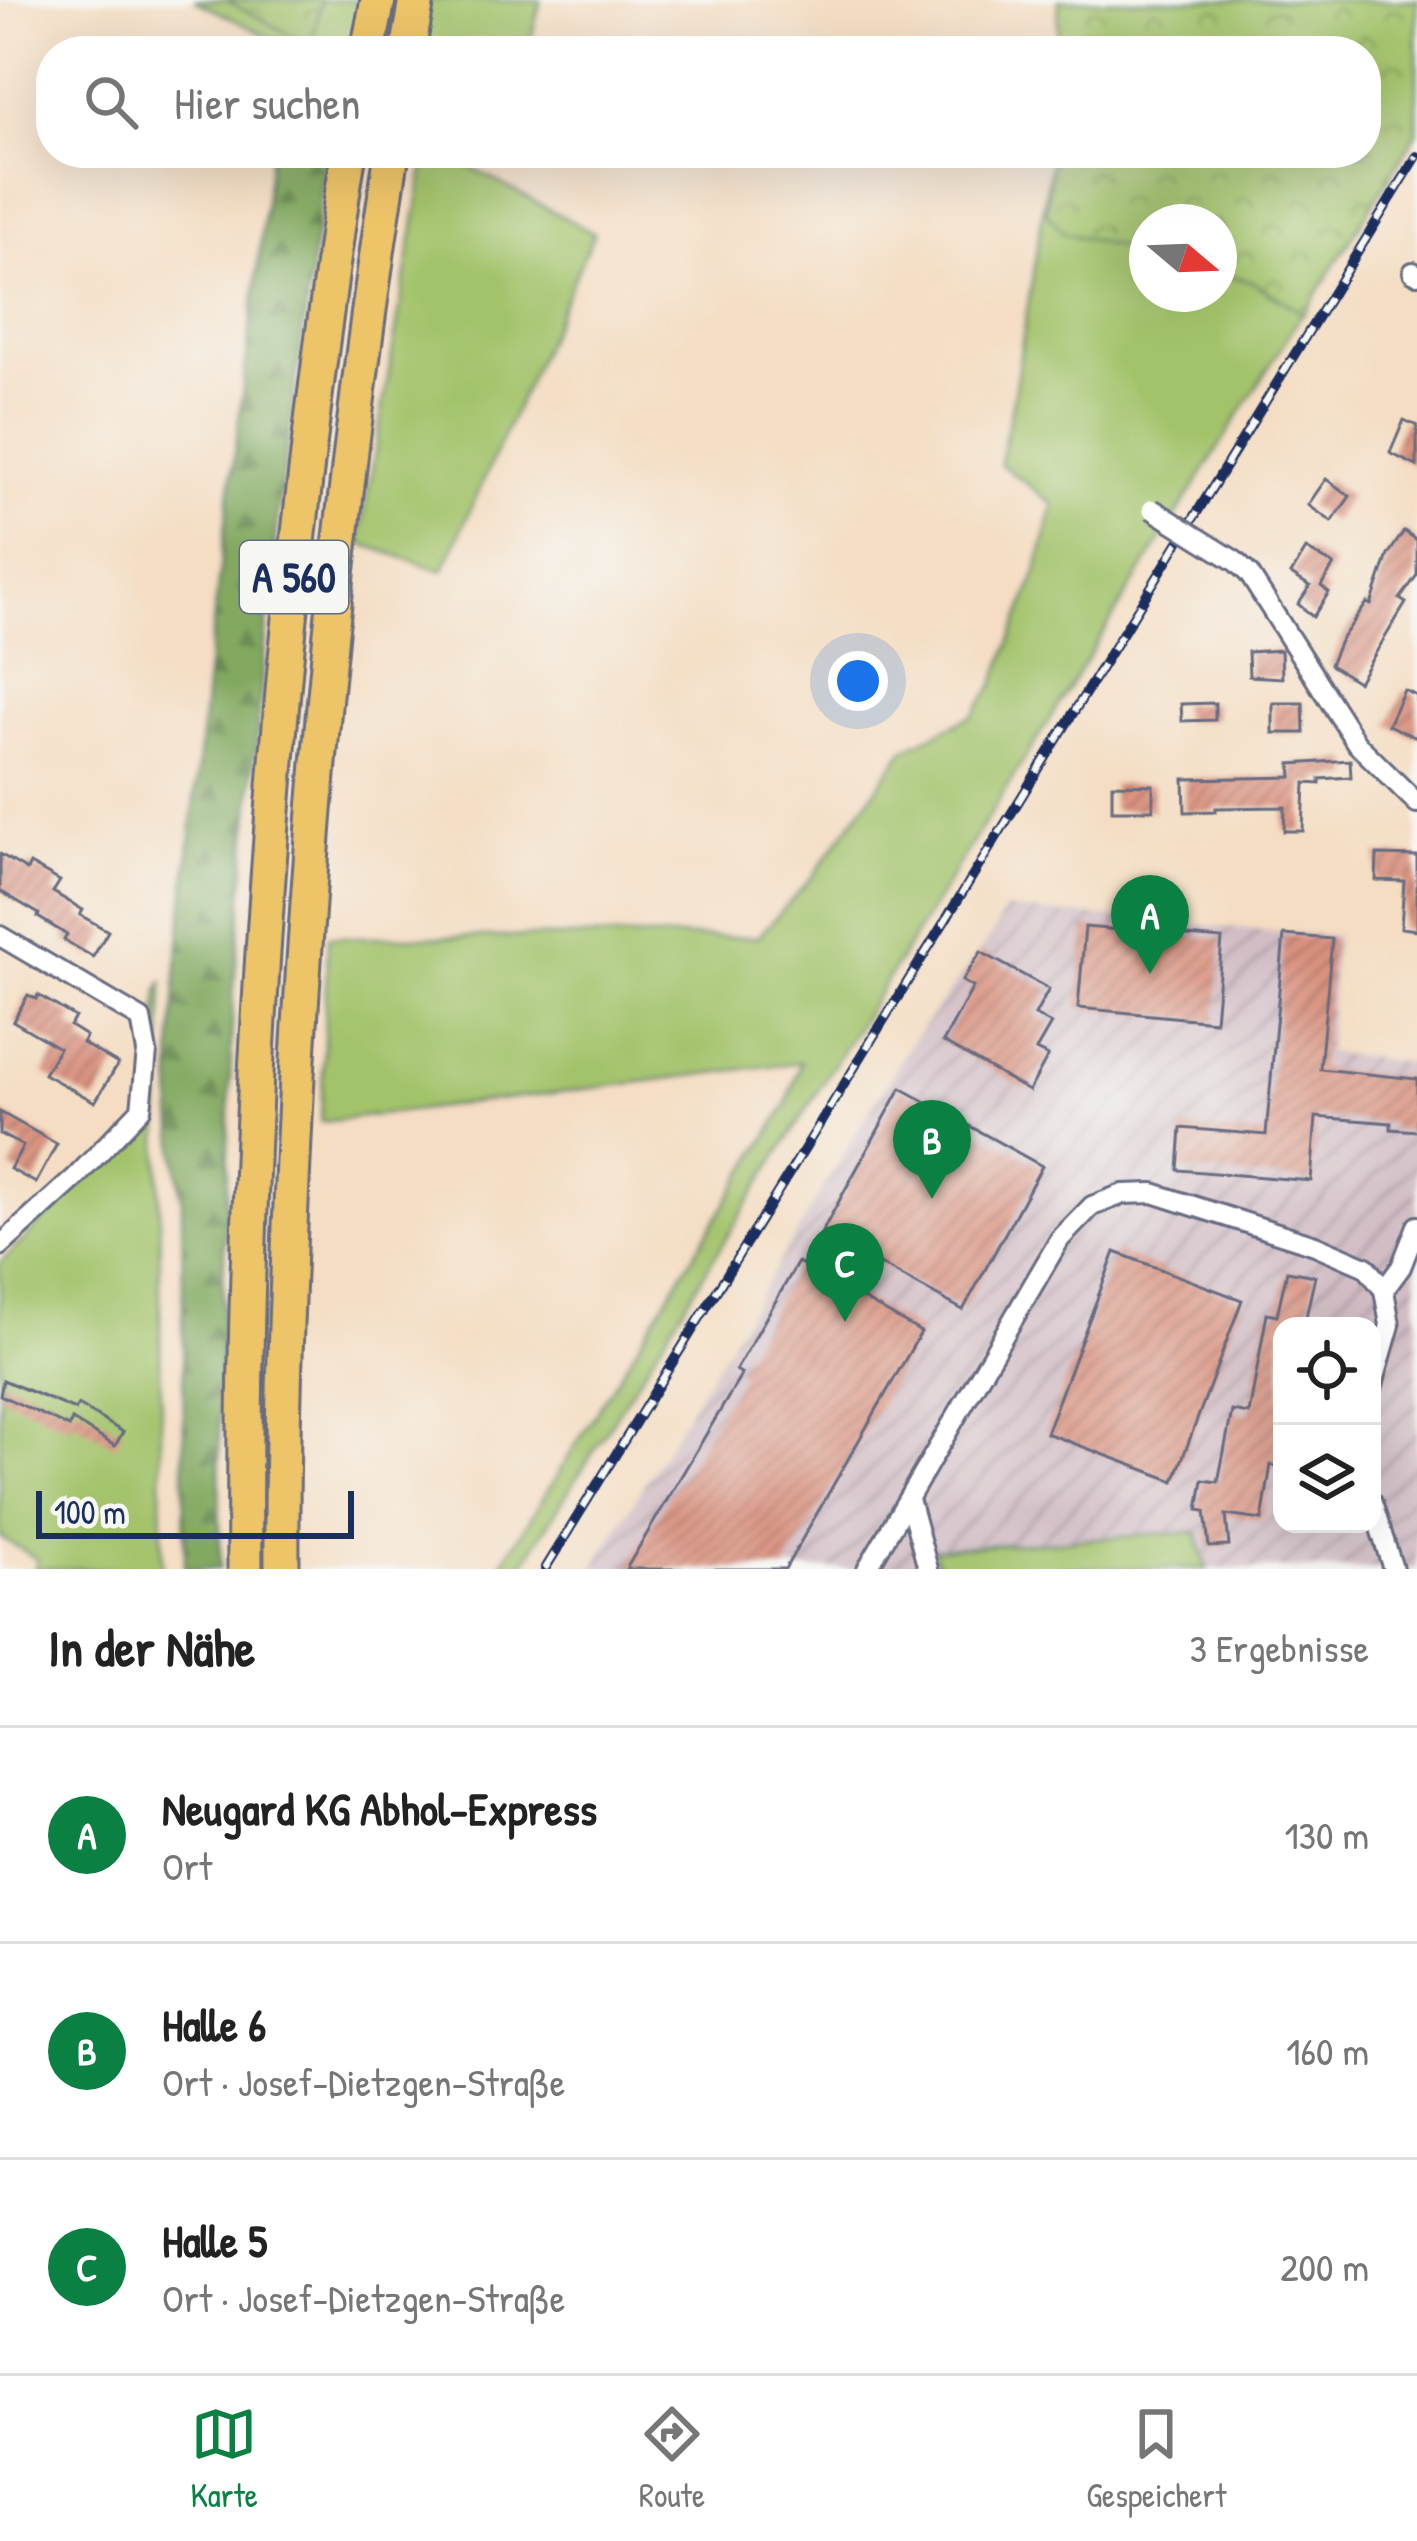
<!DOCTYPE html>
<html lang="de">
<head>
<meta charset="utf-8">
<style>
	:root { --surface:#fff; --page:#f6f6f6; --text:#222; --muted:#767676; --line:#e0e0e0; --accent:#0b8043 }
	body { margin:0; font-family:"Patrick Hand",sans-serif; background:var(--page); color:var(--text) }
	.controls { position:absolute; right:36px; bottom:36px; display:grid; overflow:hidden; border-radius:24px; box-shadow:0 12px 48px #0002 }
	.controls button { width:108px; height:108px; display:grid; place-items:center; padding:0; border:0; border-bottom:3px solid var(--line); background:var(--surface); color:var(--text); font:60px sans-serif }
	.compass { position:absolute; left:1129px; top:204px; width:108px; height:108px; border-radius:50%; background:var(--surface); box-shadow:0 12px 48px #0002; rotate:109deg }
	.scale { position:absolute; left:36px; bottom:30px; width:318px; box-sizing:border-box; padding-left:12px; border:6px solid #1b2f5e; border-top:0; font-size:33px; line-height:42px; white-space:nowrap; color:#1b2f5e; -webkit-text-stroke:9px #f6f6f2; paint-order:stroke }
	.you { position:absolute; left:858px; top:681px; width:42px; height:42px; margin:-30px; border:9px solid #fff; border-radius:50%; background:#1a73e8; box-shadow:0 0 0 18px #1a73e833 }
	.badge { display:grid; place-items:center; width:78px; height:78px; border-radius:50%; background:var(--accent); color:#fff; font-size:39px; font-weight:700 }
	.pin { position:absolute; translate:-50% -99px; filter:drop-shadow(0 3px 6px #0008) }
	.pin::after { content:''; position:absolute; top:63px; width:42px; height:36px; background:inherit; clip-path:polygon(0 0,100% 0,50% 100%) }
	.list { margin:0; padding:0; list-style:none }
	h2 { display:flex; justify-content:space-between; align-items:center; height:156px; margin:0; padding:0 48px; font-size:51px }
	h2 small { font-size:39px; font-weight:400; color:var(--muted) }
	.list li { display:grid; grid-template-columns:78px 1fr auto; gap:36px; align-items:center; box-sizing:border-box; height:216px; padding:0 48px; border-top:3px solid var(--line) }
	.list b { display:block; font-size:45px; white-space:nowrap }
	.list p { margin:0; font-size:39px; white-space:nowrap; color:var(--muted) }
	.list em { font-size:39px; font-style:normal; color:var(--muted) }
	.icon { flex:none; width:66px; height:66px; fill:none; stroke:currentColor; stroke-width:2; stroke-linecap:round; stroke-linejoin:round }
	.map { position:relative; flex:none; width:1417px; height:1569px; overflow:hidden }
	.search { position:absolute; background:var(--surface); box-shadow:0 12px 48px #0002; left:36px; right:36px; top:36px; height:132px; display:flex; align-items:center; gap:30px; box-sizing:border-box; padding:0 42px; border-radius:48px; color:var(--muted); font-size:45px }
	.sheet { height:804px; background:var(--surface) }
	nav { display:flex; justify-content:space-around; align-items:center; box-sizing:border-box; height:168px; border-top:3px solid var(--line); background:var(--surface); font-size:33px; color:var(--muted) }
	nav a { display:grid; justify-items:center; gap:6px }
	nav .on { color:var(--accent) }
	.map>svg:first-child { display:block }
	.industrial { fill:url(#industrial-furrows); fill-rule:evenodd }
	.green { fill:#a3c36b; stroke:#5f7964; stroke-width:3; fill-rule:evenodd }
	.forest { fill:url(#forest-firs); stroke:#4e6c5e; stroke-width:3 }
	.park { fill:url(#park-crowns); stroke:#5f7964; stroke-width:3 }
	.building { fill:url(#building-hatch) }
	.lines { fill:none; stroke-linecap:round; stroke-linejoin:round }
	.street-casing { stroke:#676c81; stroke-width:24 }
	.highway-casing { stroke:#676c81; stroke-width:39 }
	.street { stroke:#fff; stroke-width:18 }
	.highway { stroke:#eec469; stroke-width:33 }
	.rail-casing { stroke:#1b2f5e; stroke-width:10 }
	.rail { stroke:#f6f6f2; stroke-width:6; stroke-dasharray:18; stroke-linecap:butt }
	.street-bridge-casing { stroke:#676c81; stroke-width:24; stroke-linecap:butt }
	.street-bridge { stroke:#fff; stroke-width:18 }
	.labels { text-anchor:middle; stroke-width:12; stroke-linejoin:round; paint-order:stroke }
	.shield { fill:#f6f6f2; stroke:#5d6b8a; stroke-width:3 }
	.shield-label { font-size:42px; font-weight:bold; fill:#1b2f5e }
</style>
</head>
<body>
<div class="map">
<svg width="1417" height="1569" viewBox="0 0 1417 1569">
	<defs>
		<pattern id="industrial-furrows" width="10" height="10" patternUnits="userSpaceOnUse" patternTransform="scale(3)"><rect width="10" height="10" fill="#d2bdc5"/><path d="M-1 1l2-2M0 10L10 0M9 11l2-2" fill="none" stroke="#aa9aa3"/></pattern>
		<pattern id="forest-firs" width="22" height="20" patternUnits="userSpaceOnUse" patternTransform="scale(3)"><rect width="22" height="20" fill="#82a95f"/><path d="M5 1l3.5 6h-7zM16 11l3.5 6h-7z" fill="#6a8a52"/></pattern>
		<pattern id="park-crowns" width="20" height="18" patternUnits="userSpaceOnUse" patternTransform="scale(3)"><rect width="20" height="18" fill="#a3c36b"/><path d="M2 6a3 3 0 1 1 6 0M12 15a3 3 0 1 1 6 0" fill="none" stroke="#849f5b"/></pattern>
		<pattern id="building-hatch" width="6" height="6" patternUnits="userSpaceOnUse" patternTransform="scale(3)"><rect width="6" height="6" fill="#da927f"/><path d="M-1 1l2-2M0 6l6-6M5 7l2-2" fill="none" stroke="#b0786b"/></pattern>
	</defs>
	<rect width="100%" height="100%" fill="#f6f6f2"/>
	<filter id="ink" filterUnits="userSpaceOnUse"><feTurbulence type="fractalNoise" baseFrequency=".00833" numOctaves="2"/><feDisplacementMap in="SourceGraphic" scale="24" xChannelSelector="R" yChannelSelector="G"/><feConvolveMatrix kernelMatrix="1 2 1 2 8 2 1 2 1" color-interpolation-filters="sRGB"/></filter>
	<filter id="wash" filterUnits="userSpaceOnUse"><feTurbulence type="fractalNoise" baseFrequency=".004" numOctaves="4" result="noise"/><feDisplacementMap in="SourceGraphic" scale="48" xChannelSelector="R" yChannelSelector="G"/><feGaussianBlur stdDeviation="2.7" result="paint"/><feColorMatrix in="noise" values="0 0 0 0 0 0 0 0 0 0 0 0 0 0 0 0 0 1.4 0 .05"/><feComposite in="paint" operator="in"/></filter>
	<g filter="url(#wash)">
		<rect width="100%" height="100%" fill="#f4ddc2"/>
		<!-- industrial -->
		<path class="industrial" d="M 1005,909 L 1335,936 L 1327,1052 L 1417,1064 L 1417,1569 L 593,1569 L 911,1043 L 992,934 ZM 1282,1326 L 1372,1326 L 1372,1524 L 1282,1524 Z"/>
		<!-- green -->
		<g class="green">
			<path d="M 194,0 L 541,0 L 528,51 L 297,51 Z"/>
			<path d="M 1417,0 L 1417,129 L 520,1569 L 499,1569 L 786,1106 L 801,1062 L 321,1122 L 328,937 L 758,937 L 813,876 L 905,749 L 973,715 L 994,685 L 1037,572 L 1054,504 L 1000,464 L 1014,394 L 1052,153 L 1366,153 L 1366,51 ZM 1147,222 L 1219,222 L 1219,294 L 1147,294 Z"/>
			<path d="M 427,153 L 443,153 L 594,233 L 443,571 L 359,543 Z"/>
			<path d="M 163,981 L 159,1160 L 162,1569 L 35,1569 L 37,1559 L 0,1537 L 0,1263 L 147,1118 L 159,990 Z"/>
			<path d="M 1196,1532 L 1207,1569 L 939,1569 L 933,1549 Z"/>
		</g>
		<!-- forest -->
		<path class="forest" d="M 270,153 L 327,153 L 275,537 L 233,997 L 219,1402 L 220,1569 L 185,1569 L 182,1198 C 160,1075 180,947 192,825 C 199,758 205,691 213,625 C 232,467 255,311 270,153 Z"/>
		<!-- park -->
		<g class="park">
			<path d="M 226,0 L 321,0 L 311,46 Z"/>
			<path d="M 1059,0 L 1417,0 L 1417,133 L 1304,314 L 1251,281 L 1219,273 L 1219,222 L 1147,222 L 1147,255 L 1064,233 L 1046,212 L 1053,153 L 1366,153 L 1366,51 L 1057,51 Z"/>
		</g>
		<g id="blocks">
			<!-- building -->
			<g class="building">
				<path d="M 1404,420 L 1417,426 L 1417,466 L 1390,453 Z"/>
				<path d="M 1326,479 L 1350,496 L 1332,522 L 1308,505 Z"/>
				<path d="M 1404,531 L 1417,540 L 1417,575 L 1400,599 L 1406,603 L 1358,682 L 1330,665 L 1340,641 L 1367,603 L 1371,605 L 1388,555 Z"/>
				<path d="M 1306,549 L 1334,565 L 1321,586 L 1329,592 L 1313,617 L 1298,604 L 1310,586 L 1291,574 Z"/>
				<path d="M 1281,650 L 1282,678 L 1249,676 L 1248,652 Z"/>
				<path d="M 1404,690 L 1417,696 L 1417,738 L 1388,725 Z"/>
				<path d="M 1215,703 L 1215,720 L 1182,721 L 1181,704 Z"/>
				<path d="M 1273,703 L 1303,703 L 1304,733 L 1273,733 Z"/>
				<path d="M 1350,760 L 1351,777 L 1320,779 L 1320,784 L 1305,783 L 1303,831 L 1284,831 L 1285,807 L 1216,808 L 1216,811 L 1185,812 L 1184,779 L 1292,777 L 1291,764 Z"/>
				<path d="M 1112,784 L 1153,785 L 1153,810 L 1112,810 Z"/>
				<path d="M 0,854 L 27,870 L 30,864 L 60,881 L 53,892 L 83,910 L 80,915 L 108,931 L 93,957 L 64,940 L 67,935 L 38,917 L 39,914 L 0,891 Z"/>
				<path d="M 1377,855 L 1417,856 L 1417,930 L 1401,928 L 1404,881 L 1376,880 Z"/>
				<path d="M 1085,927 L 1222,939 L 1215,1021 L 1078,1008 Z"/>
				<path d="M 1284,935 L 1332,939 L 1320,1069 L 1417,1079 L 1417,1131 L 1391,1129 L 1391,1123 L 1316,1117 L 1311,1181 L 1178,1170 L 1181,1128 L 1266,1135 Z"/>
				<path d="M 981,952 L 1049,989 L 1035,1015 L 1051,1024 L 1036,1050 L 1048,1056 L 1029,1091 L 943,1042 L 973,987 L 962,981 Z"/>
				<path d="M 28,995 L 36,999 L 38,995 L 75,1017 L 70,1026 L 86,1036 L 82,1043 L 118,1064 L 95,1102 L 44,1074 L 59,1048 L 13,1021 Z"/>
				<path d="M 901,1088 L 1042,1166 L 963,1310 L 822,1232 Z"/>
				<path d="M 0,1112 L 57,1144 L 36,1183 L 10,1169 L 23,1146 L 0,1134 Z"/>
				<path d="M 1115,1252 L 1242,1300 L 1174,1481 L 1046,1433 Z"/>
				<path d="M 798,1262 L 921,1332 L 785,1569 L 626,1569 L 742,1374 L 736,1370 Z"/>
				<path d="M 1287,1271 L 1315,1276 L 1304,1326 L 1282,1326 L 1282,1467 L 1271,1465 L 1262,1520 L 1226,1515 L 1229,1546 L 1209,1547 L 1205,1511 L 1198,1510 L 1203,1480 L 1218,1482 L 1232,1411 L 1249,1414 L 1267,1313 L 1277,1315 Z"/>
				<path d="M 3,1380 L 75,1410 L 78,1405 L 123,1432 L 115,1446 L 72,1420 L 69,1427 L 0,1395 Z"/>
			</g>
		</g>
	</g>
	<g filter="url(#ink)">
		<use href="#blocks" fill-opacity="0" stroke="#676c81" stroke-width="3"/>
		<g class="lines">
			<!-- street casing -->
			<g class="street-casing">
				<g id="street">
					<path d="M 1413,272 L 1417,274"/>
					<path d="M 1235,561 L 1249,574 L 1357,744 L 1417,803"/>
					<path d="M 0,936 L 141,1019 L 147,1052 L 141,1109 L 75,1178 L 0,1246"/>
					<path d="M 1384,1290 L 1401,1267 L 1417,1226"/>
					<path d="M 909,1499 L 928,1569"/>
					<path d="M 1372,1503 L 1393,1569"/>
					<path d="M 867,1569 L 1060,1239 L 1092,1206 L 1123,1194 L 1153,1193 L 1315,1245 L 1366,1267 L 1384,1290 L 1390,1325 L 1372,1388"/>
				</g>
			</g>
			<!-- highway casing -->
			<g class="highway-casing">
				<g id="highway">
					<path d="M 368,51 L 378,0"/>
					<path d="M 408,51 L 417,0"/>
					<path d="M 245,1569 C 242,1269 258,967 285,668 C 297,547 310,427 327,306 C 334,255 340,204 349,153"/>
					<path d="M 282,1569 C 281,1405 289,1241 297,1077 C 314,767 344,460 392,153"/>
				</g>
			</g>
			<!-- street -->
			<use href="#street" class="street"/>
			<!-- highway -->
			<use href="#highway" class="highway"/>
			<!-- rail casing -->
			<g class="rail-casing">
				<path id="rail" d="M 545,1569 L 1417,156"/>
			</g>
			<!-- rail -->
			<use href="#rail" class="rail"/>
			<!-- street-bridge casing -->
			<g class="street-bridge-casing">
				<path id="street-bridge" d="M 1152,509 L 1235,561"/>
			</g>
			<!-- street-bridge -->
			<use href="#street-bridge" class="street-bridge"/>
		</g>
	</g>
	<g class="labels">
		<!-- shield labels -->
		<rect class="shield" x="240" y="541" width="108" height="72" rx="9"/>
		<g class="shield-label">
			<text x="294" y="592">A 560</text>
		</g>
	</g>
</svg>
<div class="controls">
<button><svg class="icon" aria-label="locate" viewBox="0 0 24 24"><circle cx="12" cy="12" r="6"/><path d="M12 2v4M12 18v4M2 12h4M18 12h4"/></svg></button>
<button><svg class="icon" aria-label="layers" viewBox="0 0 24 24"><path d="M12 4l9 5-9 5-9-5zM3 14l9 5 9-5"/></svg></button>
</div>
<svg class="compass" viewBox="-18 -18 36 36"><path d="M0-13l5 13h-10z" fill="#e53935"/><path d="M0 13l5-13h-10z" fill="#767676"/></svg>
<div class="scale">100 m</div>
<div class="you"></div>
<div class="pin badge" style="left:1150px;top:974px">A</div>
<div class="pin badge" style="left:932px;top:1199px">B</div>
<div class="pin badge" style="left:845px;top:1322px">C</div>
<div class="search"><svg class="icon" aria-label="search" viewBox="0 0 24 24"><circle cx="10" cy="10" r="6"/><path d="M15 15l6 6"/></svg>Hier suchen</div>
</div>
<section class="sheet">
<h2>In der Nähe<small>3 Ergebnisse</small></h2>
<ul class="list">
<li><span class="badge">A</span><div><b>Neugard KG Abhol-Express</b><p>Ort</p></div><em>130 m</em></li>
<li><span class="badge">B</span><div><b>Halle 6</b><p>Ort · Josef-Dietzgen-Straße</p></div><em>160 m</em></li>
<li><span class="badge">C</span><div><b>Halle 5</b><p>Ort · Josef-Dietzgen-Straße</p></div><em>200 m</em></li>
</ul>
</section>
<nav>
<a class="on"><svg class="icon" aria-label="map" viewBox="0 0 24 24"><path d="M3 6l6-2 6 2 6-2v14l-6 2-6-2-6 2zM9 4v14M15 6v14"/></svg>Karte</a>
<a><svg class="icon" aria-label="directions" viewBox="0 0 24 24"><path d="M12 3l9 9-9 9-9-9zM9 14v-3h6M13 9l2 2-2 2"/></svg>Route</a>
<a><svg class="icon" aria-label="saved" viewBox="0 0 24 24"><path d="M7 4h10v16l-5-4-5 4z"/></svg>Gespeichert</a>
</nav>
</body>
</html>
